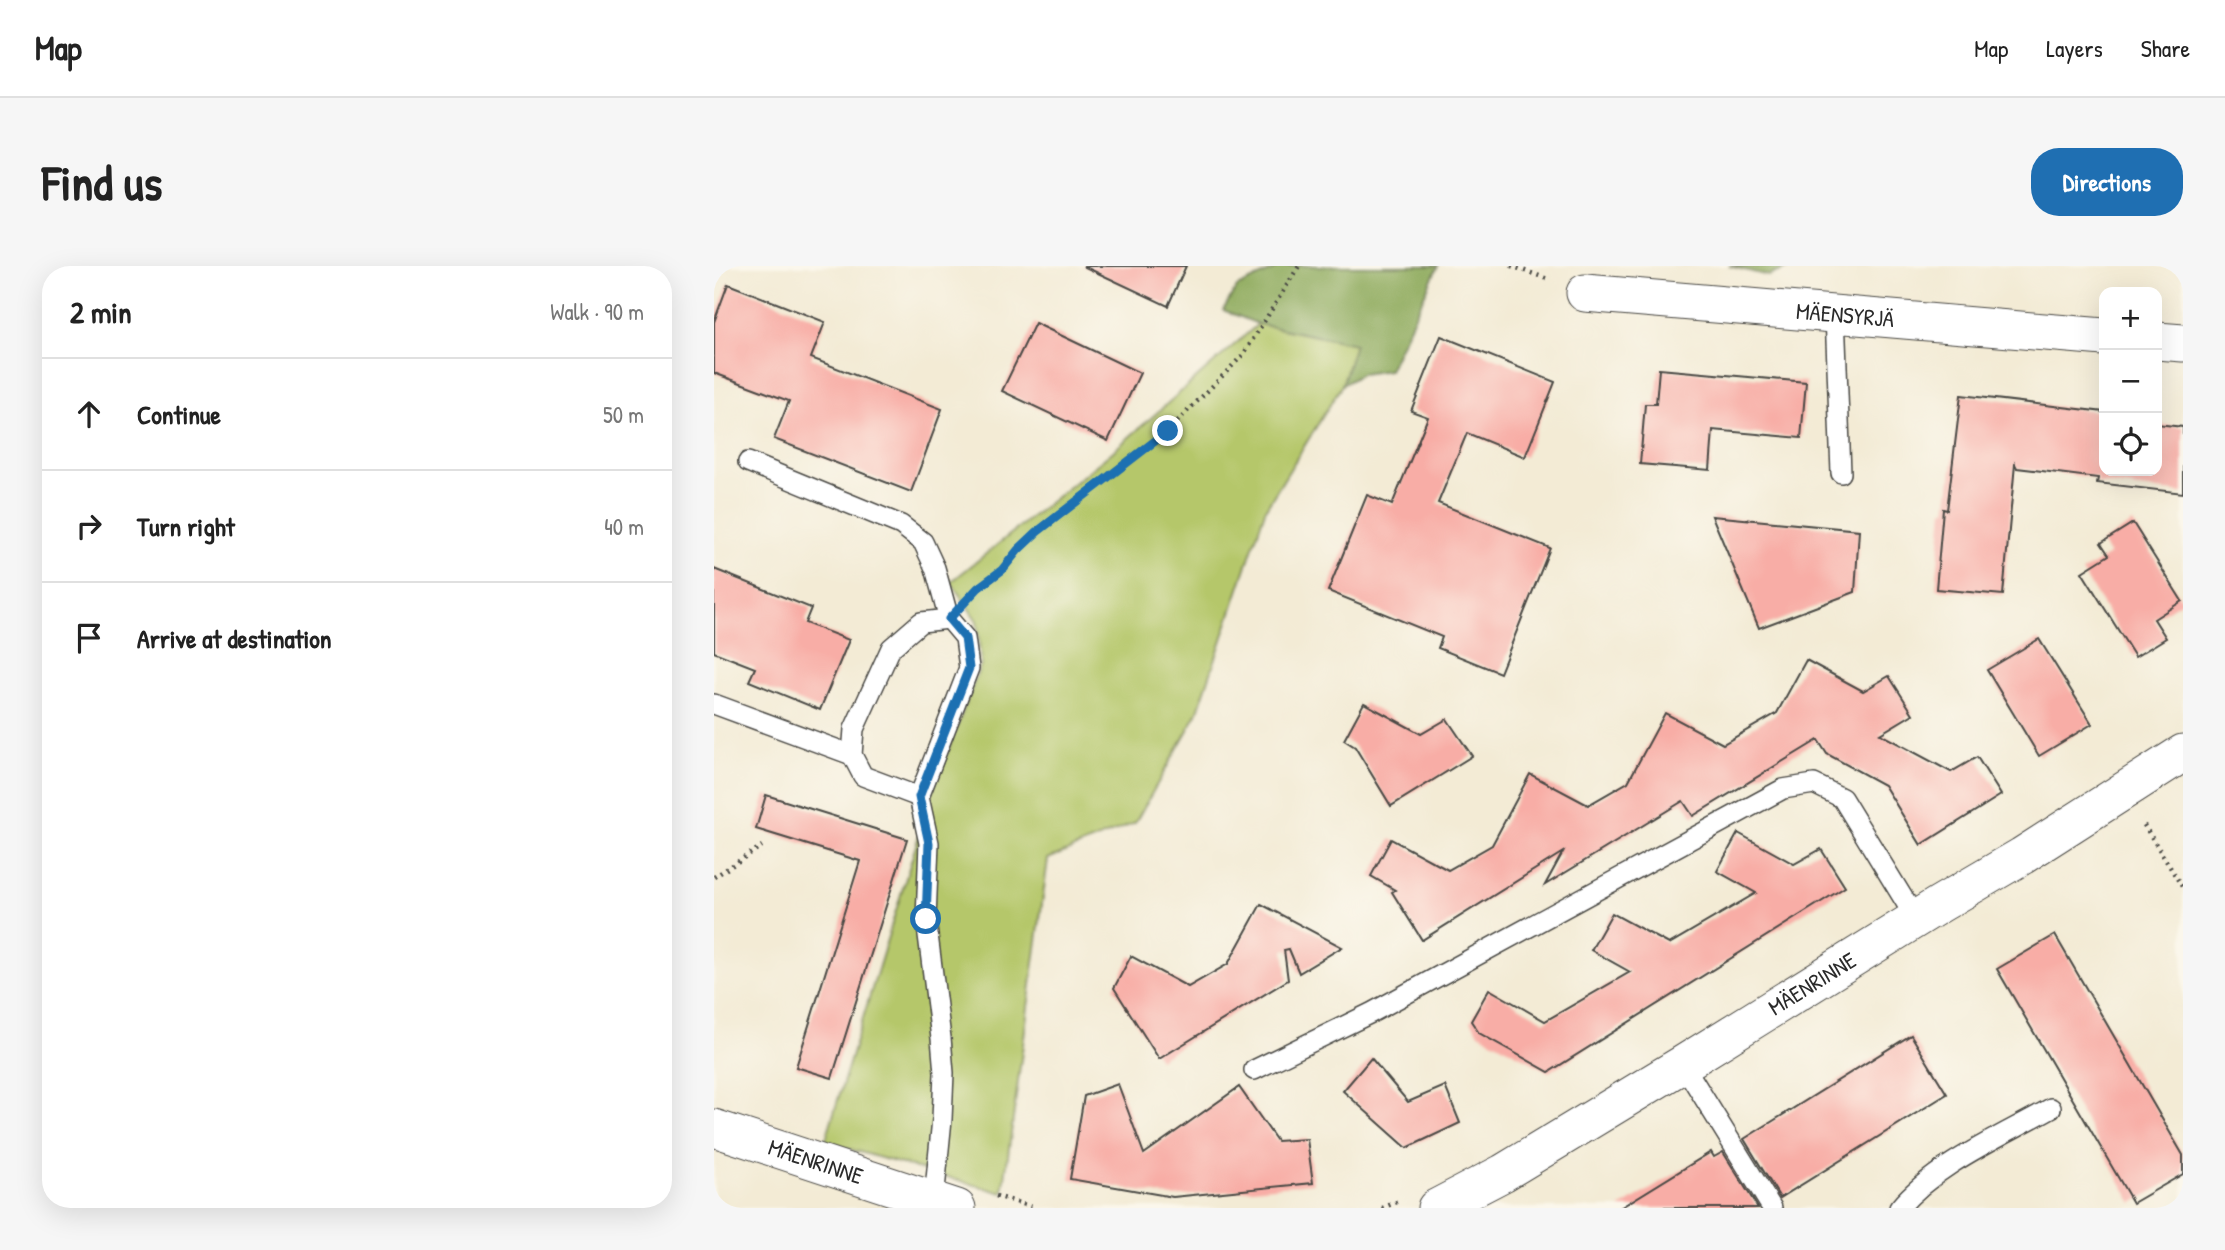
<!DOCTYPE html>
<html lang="en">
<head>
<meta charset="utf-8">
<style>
	:root { --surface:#fff; --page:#f6f6f6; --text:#222; --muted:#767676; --line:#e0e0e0; --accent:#1f6fb2 }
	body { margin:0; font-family:"Patrick Hand",sans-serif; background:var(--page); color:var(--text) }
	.controls { position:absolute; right:21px; top:21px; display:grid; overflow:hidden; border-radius:14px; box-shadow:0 7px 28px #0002 }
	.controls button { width:63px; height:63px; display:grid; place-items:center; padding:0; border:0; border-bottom:2px solid var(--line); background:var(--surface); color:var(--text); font:35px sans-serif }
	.stop { position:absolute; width:21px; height:21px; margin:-16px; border:5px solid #1f6fb2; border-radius:50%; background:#fff }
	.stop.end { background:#1f6fb2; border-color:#fff; box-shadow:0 2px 7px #0008 }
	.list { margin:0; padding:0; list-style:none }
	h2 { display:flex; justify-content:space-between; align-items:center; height:91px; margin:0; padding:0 28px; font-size:30px }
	h2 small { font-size:23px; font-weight:400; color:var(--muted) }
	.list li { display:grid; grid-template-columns:46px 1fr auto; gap:21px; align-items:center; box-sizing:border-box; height:112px; padding:0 28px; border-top:2px solid var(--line) }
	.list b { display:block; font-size:26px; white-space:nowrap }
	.list em { font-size:23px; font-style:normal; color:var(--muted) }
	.icon { flex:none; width:38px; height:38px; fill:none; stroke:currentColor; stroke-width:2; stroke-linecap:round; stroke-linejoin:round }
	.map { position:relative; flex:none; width:1469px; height:942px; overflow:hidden; border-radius:28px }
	header { display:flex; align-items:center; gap:42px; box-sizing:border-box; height:98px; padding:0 35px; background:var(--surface); border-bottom:2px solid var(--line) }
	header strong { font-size:33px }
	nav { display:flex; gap:38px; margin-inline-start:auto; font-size:24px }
	.intro { display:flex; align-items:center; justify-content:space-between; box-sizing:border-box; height:168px; padding:0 42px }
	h1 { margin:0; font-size:49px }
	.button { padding:18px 32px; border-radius:28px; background:var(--accent); color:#fff; font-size:24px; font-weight:700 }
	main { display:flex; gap:42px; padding:0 42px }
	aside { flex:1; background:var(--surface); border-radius:28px; box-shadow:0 7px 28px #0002 }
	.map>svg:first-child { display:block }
	.green { fill:#b5c76a; stroke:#70794a; stroke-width:2 }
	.forest { fill:#90ac5e; stroke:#5e6c44; stroke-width:2 }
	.building { fill:#f8ada6 }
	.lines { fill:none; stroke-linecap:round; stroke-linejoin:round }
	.service-casing { stroke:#494844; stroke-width:22 }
	.minor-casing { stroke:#494844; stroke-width:39 }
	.path { stroke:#494844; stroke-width:4.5; stroke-dasharray:2 5; stroke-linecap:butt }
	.service { stroke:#fff; stroke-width:19 }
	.minor { stroke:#fff; stroke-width:37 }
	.route { stroke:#1f6fb2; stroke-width:9 }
	.labels { text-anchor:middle; stroke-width:6; stroke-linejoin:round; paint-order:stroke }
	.street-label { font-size:23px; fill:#2b2b2b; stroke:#fbf7ec }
</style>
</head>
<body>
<header>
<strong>Map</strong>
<nav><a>Map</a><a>Layers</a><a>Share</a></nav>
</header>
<div class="intro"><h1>Find us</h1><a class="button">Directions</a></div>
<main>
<aside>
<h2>2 min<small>Walk · 90 m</small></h2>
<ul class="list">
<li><svg class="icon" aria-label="ahead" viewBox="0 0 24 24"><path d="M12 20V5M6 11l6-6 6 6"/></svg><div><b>Continue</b></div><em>50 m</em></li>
<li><svg class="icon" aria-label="right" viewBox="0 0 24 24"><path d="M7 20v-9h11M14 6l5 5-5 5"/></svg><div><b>Turn right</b></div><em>40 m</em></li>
<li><svg class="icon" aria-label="arrive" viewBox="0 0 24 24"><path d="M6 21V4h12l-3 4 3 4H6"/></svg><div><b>Arrive at destination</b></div></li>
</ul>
</aside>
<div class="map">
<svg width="1469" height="942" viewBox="0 0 1469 942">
	<rect width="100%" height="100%" fill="#fbf7ec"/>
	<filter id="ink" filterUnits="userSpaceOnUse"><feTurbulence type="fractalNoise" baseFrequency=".0143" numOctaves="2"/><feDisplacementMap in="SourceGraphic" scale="14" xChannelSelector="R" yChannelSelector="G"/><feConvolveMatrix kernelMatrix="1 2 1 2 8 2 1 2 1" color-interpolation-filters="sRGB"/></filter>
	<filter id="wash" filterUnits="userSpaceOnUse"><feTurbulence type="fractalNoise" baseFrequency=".00686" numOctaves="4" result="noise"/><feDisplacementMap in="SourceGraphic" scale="28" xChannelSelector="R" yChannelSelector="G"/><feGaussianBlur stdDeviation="1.57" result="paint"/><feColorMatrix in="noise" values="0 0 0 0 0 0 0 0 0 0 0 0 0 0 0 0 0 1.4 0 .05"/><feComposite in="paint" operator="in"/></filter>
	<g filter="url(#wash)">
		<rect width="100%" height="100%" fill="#f3ebd5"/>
		<!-- green -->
		<path class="green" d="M 544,58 L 642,78 L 628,119 L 552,242 L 483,448 L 421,557 L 334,593 L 289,927 L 111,876 L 218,527 L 267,398 L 263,355 L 237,316 L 397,187 Z"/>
		<!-- forest -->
		<g class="forest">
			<path d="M 568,0 L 724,0 L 675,104 L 647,108 L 628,119 L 641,78 L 544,58 L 509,44 L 523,21 Z"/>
			<path d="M 1015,0 L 1074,0 L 1074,2 L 1054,10 Z"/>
		</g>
		<g id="blocks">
			<!-- building -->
			<g class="building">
				<path d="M 369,0 L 472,0 L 454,40 Z"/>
				<path d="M 14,18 L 111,56 L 97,92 L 228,143 L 197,226 L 60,173 L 75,135 L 0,107 L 0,56 Z"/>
				<path d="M 321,57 L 426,107 L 394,175 L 288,125 Z"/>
				<path d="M 727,70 L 841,116 L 811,191 L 753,167 L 724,237 L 836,282 L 786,407 L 724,382 L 728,371 L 614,325 L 653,229 L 678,239 L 714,151 L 697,145 Z"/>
				<path d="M 945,103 L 1092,116 L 1087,172 L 999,164 L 996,204 L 926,198 L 931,138 L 942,138 Z"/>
				<path d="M 1247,129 L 1390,146 L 1390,205 L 1443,205 L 1443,158 L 1469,161 L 1469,227 L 1383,217 L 1384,212 L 1303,202 L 1301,198 L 1289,329 L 1222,323 L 1229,243 L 1233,244 Z"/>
				<path d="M 998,250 L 1145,264 L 1141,326 L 1045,362 Z"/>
				<path d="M 1419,257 L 1468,335 L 1440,353 L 1452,372 L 1421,391 L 1368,306 L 1395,289 L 1387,277 Z"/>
				<path d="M 0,303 L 97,342 L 91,357 L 135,374 L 106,444 L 35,415 L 41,402 L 0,386 Z"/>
				<path d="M 1325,373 L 1378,458 L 1325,490 L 1273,404 Z"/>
				<path d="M 1092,394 L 1149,425 L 1175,410 L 1199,448 L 1166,468 L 1237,506 L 1263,491 L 1287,529 L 1207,579 L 1170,519 L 1113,488 L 1104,474 L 979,550 L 969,535 L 831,619 L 849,586 L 708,674 L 678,626 L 681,624 L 657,610 L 677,573 L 734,604 L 778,579 L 816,508 L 874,539 L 914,516 L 951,447 L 1009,478 L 1063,447 Z"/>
				<path d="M 650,437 L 707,468 L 733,453 L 758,490 L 677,540 L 641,481 L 630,474 Z"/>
				<path d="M 52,529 L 193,573 L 118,812 L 82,801 L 146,595 L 42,563 Z"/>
				<path d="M 1024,567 L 1080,598 L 1107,583 L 1131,621 L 835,806 L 765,767 L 757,755 L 775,723 L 831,755 L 916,706 L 877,684 L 898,647 L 955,678 L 1042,627 L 1003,605 Z"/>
				<path d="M 547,638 L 628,681 L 585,707 L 575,683 L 570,684 L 574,714 L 445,793 L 400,722 L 417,690 L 474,721 L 514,698 Z"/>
				<path d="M 1341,669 L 1469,889 L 1469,908 L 1419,937 L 1283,703 Z"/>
				<path d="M 1197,769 L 1233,828 L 1066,932 L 1030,873 Z"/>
				<path d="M 657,792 L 694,836 L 731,820 L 746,857 L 693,882 L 629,825 Z"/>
				<path d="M 404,818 L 430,888 L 525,821 L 563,875 L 593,873 L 599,917 L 459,931 L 356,913 L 370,830 Z"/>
				<path d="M 997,886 L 1000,891 L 1009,886 L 1044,942 L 906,942 Z"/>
			</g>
		</g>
	</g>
	<g filter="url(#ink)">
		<use href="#blocks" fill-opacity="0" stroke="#494844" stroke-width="2"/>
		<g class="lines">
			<!-- service casing -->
			<g class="service-casing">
				<g id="service">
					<path d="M 1121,48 L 1127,207"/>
					<path d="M 34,196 L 187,259 L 209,276 L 221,302 L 235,353 L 251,372 L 255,402 L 205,531 L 215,577 L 212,653 L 227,772 L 230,807 L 228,853 L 220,934"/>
					<path d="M 0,438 L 138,489"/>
					<path d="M 205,531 L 149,510 L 138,489 L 140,463 L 177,382 L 207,356 L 235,353"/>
					<path d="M 969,798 L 1058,942"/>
					<path d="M 540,804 L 657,747 L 1069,523 L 1100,518 L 1128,532 L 1202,653"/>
					<path d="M 1185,942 C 1222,898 1288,870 1337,842"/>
				</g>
			</g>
			<!-- minor casing -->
			<g class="minor-casing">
				<g id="minor">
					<path id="s1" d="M 871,27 L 1390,71"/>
					<path d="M 1443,75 L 1469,77"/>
					<path id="s2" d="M 0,862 L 243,942"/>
					<path id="s3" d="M 722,942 L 789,907 L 969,798 L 1226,638 L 1308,590 L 1469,487"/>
				</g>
			</g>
			<!-- path -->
			<g class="path">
				<path d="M 797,0 L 834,13"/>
				<path d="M 260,326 L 288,305 L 304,284 L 323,266 L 454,165 L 529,89 L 585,0"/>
				<path d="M 1430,559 L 1469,622"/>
				<path d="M 0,611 L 48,580"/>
				<path d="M 282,930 L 322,942"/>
				<path d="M 668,942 L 683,936"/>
			</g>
			<!-- service -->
			<use href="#service" class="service"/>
			<!-- minor -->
			<use href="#minor" class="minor"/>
		</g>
	</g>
	<g class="lines" filter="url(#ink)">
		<!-- route -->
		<path class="route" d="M 212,653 L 215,577 L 205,531 L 255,402 L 251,372 L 235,353 L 264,322 L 288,304 L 304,284 L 323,266 L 454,165"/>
	</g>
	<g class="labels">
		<!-- street labels -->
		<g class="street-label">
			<text dy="8" stroke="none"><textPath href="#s1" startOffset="261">MÄENSYRJÄ</textPath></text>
			<text dy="8" stroke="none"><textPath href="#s3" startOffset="438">MÄENRINNE</textPath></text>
			<text dy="8" stroke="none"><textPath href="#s2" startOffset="107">MÄENRINNE</textPath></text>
		</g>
	</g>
</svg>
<div class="controls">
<button>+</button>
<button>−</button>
<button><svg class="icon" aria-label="locate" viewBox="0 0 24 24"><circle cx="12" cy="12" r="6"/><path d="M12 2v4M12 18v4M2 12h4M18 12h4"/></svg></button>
</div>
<div class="stop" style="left:212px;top:653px"></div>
<div class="stop end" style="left:454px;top:165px"></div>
</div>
</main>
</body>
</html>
